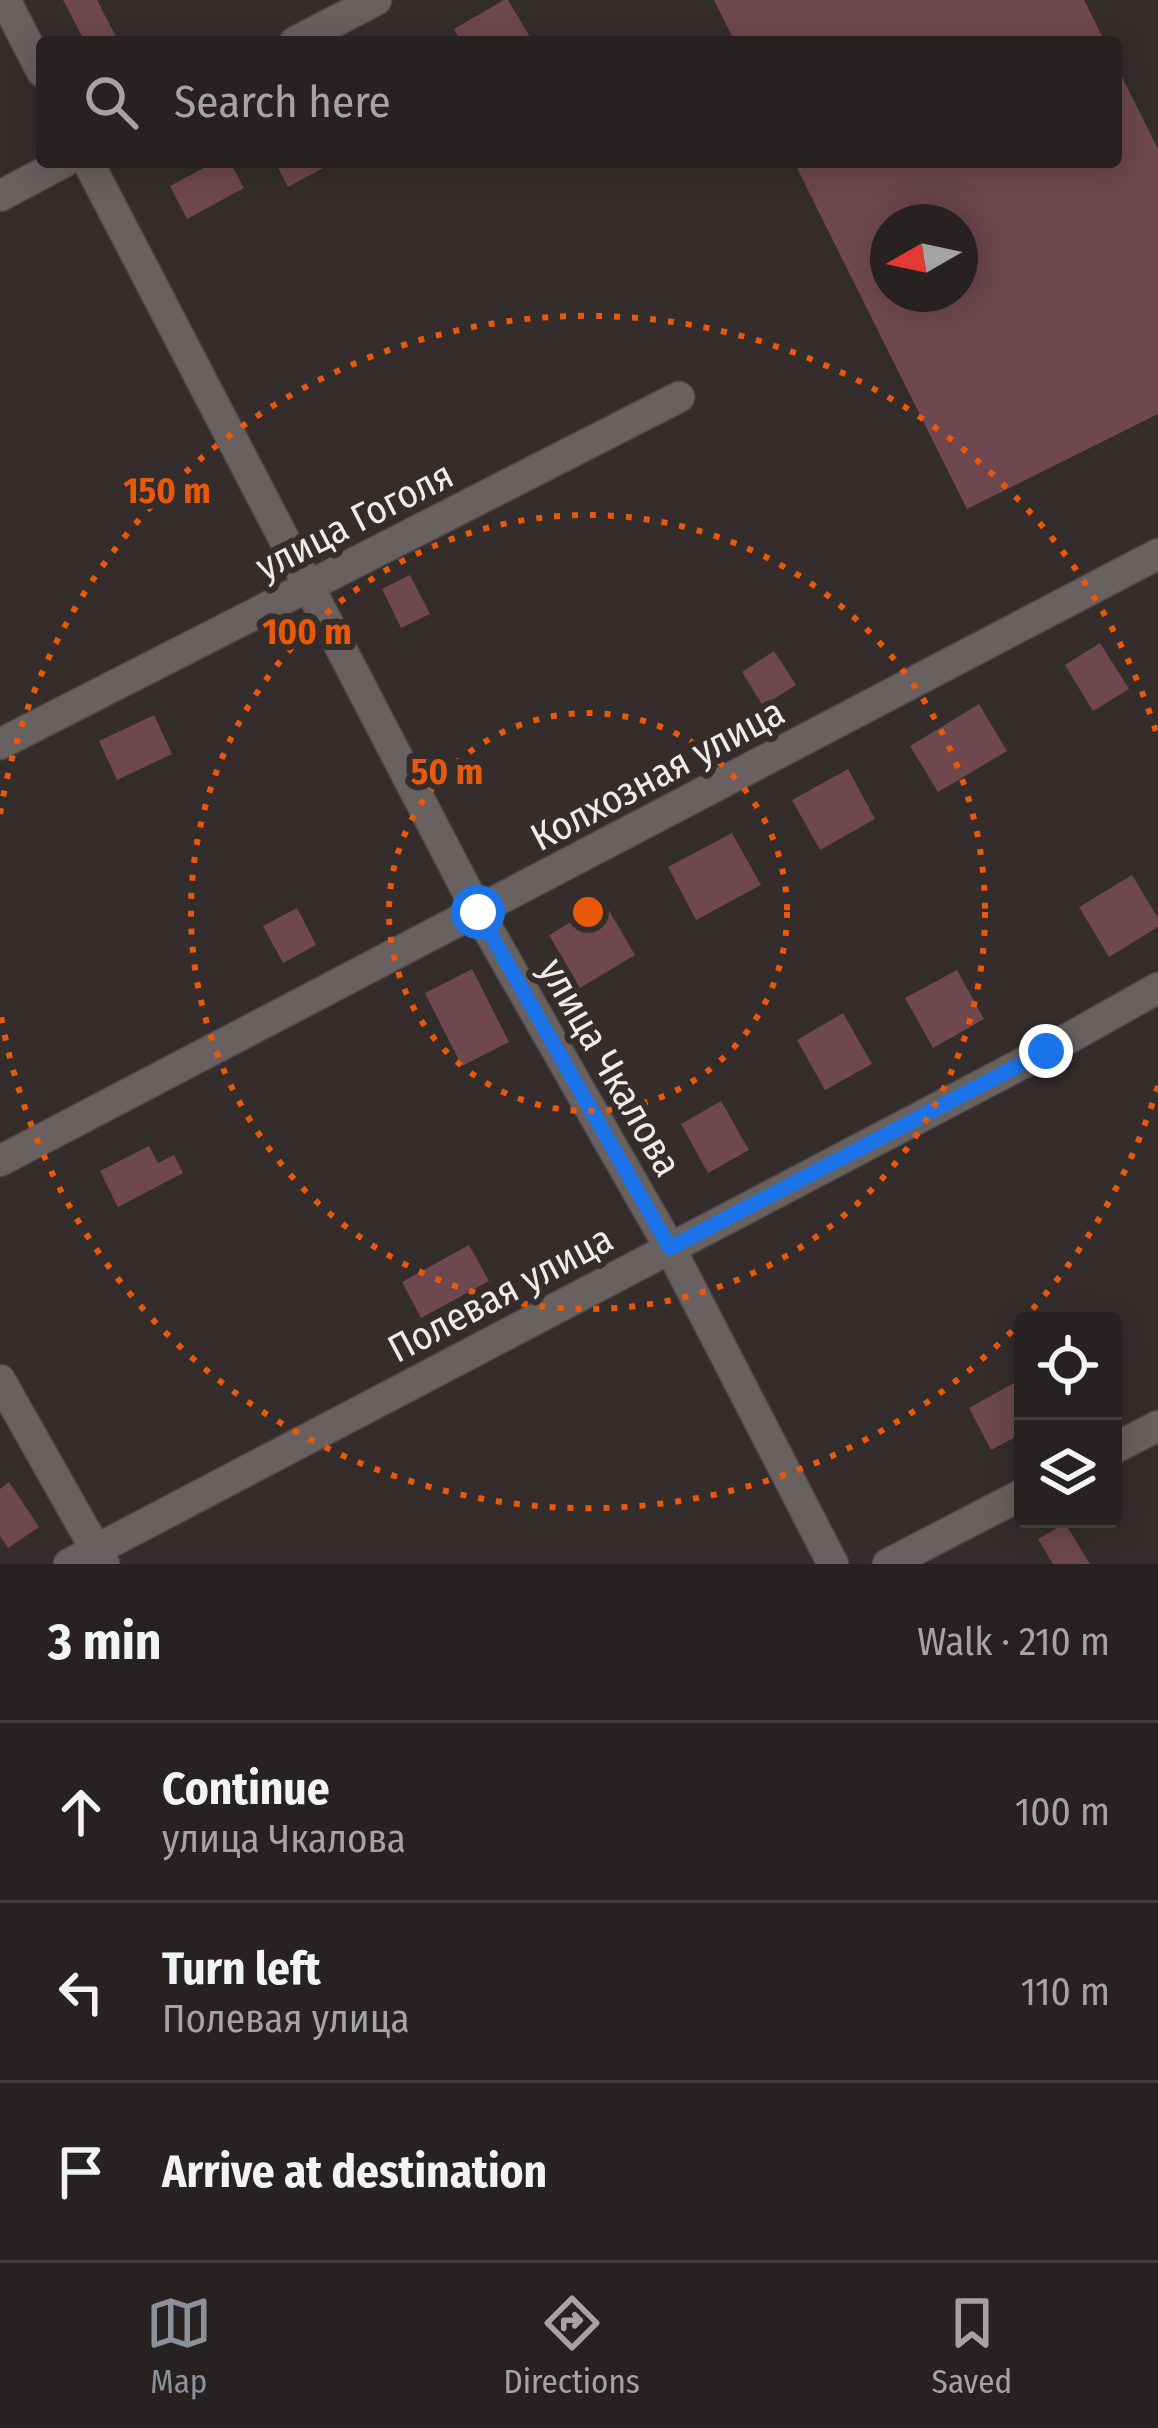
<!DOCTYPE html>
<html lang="en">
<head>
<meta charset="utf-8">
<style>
	:root { --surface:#272221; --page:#332f2e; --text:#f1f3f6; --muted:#a4a4a5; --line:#433f3f; --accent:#8c9099 }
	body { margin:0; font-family:"Fira Sans Condensed",sans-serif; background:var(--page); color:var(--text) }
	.controls { position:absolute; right:36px; bottom:36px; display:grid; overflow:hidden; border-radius:12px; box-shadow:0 6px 30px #0003 }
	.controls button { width:108px; height:108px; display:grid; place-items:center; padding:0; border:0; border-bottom:3px solid var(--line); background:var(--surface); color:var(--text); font:60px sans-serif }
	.compass { position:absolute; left:870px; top:204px; width:108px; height:108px; border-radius:50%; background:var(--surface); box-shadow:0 6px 30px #0003; rotate:261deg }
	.stop { position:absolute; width:36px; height:36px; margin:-27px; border:9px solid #1a73e8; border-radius:50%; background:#fff }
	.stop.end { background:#1a73e8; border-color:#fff; box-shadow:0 3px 12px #0008 }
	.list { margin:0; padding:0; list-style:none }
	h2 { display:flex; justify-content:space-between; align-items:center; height:156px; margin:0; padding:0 48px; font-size:51px }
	h2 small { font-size:39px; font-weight:400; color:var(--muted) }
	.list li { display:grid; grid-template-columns:78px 1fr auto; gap:36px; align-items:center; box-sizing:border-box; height:180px; padding:0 48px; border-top:3px solid var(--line) }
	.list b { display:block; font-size:45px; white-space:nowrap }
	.list p { margin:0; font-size:39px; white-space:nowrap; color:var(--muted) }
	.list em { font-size:39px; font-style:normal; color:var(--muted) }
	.icon { flex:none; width:66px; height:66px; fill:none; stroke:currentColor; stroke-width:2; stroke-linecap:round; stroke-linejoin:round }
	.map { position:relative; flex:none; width:1158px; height:1564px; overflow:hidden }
	.search { position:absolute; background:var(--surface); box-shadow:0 6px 30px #0003; left:36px; right:36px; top:36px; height:132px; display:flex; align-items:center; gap:30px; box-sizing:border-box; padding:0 42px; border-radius:12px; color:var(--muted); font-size:45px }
	.sheet { height:696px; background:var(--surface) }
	nav { display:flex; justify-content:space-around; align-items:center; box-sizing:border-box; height:168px; border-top:3px solid var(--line); background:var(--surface); font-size:33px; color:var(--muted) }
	nav a { display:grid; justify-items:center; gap:6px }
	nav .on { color:var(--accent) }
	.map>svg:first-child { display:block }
	.building { fill:#6e474f; fill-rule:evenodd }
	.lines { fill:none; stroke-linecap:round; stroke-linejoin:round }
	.minor-casing { stroke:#4f4947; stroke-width:33 }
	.minor { stroke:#69615f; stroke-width:30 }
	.route { stroke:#1a73e8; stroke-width:15 }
	.ring { fill:none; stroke:#e8590c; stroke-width:6; stroke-dasharray:6 12 }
	.labels { text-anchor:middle; stroke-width:12; stroke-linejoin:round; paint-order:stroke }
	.street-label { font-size:39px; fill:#efebe9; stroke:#342d2c }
	.centre { fill:#e8590c; stroke:#342d2c; stroke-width:6 }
	.ring-label { font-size:36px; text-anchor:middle; font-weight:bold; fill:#e8590c; stroke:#342d2c; stroke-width:12; stroke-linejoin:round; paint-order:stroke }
</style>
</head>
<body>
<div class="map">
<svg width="1158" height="1564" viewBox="0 0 1158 1564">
	<rect width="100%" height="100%" fill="#342d2c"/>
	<!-- building -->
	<g class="building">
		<path d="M 63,0 L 97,0 L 115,35 L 103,42 L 85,42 Z"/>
		<path d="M 504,0 L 508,0 L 533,42 L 461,42 L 454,29 Z"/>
		<path d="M 714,0 L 1084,0 L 1105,42 L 735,42 Z"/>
		<path d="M 1116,65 L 1158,149 L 1158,414 L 967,509 L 794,162 L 1116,162 ZM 888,222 L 960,222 L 960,294 L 888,294 Z"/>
		<path d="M 215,162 L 230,162 L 244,188 L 187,219 L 170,186 Z"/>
		<path d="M 275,162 L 334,162 L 288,187 Z"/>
		<path d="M 410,575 L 430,614 L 401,628 L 382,589 Z"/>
		<path d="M 1100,643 L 1129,689 L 1093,711 L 1065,665 Z"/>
		<path d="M 774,651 L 796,685 L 763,706 L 742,672 Z"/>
		<path d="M 979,704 L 1007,751 L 938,792 L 910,746 Z"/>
		<path d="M 154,715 L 172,754 L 117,780 L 99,741 Z"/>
		<path d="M 848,769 L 875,819 L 820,850 L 792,800 Z"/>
		<path d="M 732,833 L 761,885 L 696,920 L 668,867 Z"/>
		<path d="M 1132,875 L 1158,918 L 1158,927 L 1109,957 L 1079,907 Z"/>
		<path d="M 604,902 L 635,955 L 580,988 L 549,935 Z"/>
		<path d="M 297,908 L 316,945 L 283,963 L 263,926 Z"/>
		<path d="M 472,969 L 509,1042 L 462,1066 L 425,993 Z"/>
		<path d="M 957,970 L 984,1019 L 933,1048 L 905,998 Z"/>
		<path d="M 843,1013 L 872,1064 L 825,1090 L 797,1040 Z"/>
		<path d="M 721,1101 L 749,1150 L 708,1173 L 681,1124 Z"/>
		<path d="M 149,1146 L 158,1163 L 174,1155 L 183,1173 L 118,1207 L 100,1171 Z"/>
		<path d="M 469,1245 L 489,1281 L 421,1318 L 402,1282 Z"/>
		<path d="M 1023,1378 L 1023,1433 L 991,1450 L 969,1408 Z"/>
		<path d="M 9,1482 L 39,1527 L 8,1548 L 0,1536 L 0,1489 Z"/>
		<path d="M 1065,1523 L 1090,1564 L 1053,1564 L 1038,1539 Z"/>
	</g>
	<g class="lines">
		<!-- minor casing -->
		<g class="minor-casing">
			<g id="minor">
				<path d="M 5,0 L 42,72"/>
				<path d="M 295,42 L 376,0"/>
				<path d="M 88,162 L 478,912 L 670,1248 L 833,1564"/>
				<path d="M 0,196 L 64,162"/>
				<path d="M 0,744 L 679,397"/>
				<path d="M 0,1161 L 1158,554"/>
				<path d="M 0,1380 L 104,1564"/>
				<path d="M 1113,1449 L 1158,1426"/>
				<path d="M 69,1564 L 1046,1051 L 1158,988"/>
				<path d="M 888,1564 L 1023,1494"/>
			</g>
		</g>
		<!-- minor -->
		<use href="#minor" class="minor"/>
	</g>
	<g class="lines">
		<!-- route -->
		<path class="route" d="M 478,912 L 670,1248 L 1046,1051"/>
	</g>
	<!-- distance rings -->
	<g class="ring">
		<circle cx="588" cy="912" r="199"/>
		<circle cx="588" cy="912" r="397"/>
		<path d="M1158 1086A596 596 0 0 1 0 1010M0 814A596 596 0 0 1 1158 738"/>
	</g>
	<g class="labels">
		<!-- street labels -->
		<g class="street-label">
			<text transform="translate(354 520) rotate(-27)" y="14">улица Гоголя</text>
			<text transform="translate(657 774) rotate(-28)" y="14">Колхозная улица</text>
			<text transform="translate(611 1067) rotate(60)" y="14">улица Чкалова</text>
			<text transform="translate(500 1293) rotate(-28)" y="14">Полевая улица</text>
		</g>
	</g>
	<circle cx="588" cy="912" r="18" class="centre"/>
	<g class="ring-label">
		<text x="167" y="503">150 m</text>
		<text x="307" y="644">100 m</text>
		<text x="447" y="784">50 m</text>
	</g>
</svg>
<div class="controls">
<button><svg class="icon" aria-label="locate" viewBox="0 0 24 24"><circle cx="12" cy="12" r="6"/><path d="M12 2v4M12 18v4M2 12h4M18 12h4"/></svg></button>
<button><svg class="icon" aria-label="layers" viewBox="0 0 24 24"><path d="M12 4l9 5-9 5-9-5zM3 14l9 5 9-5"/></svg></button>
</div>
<svg class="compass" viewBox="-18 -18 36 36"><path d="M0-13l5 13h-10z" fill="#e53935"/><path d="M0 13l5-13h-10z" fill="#a4a4a5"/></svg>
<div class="stop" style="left:478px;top:912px"></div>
<div class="stop end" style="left:1046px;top:1051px"></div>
<div class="search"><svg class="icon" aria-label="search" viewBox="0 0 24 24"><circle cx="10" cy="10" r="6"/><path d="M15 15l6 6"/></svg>Search here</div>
</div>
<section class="sheet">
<h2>3 min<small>Walk · 210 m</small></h2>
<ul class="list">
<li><svg class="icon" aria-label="ahead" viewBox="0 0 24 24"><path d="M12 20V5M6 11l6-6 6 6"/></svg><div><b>Continue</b><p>улица Чкалова</p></div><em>100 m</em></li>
<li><svg class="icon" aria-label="left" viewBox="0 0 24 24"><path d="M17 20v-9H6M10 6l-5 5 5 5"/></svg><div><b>Turn left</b><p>Полевая улица</p></div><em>110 m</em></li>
<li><svg class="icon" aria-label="arrive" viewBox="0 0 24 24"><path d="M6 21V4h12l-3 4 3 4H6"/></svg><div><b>Arrive at destination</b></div></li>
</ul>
</section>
<nav>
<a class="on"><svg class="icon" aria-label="map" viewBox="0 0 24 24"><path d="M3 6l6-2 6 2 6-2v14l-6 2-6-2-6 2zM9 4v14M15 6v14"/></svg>Map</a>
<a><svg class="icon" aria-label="directions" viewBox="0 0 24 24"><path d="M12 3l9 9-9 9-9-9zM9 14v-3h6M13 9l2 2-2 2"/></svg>Directions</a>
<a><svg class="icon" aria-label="saved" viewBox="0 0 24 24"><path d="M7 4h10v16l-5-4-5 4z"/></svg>Saved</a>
</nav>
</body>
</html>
